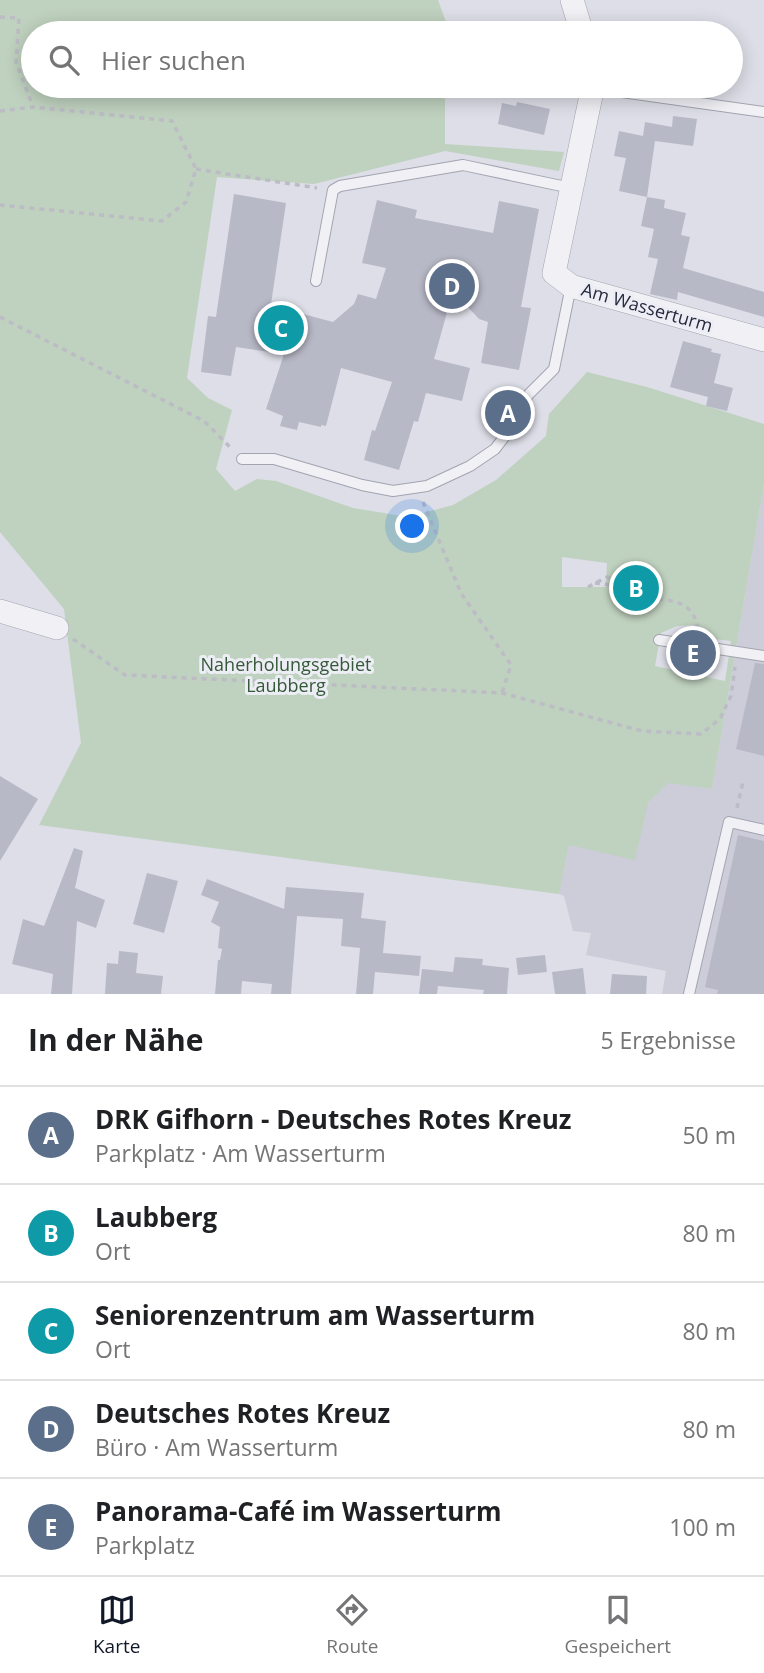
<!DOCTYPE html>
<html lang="de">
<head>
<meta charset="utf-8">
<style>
	:root { --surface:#fff; --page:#f6f6f6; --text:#202124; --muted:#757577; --line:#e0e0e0; --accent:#111827 }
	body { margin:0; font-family:"Open Sans",sans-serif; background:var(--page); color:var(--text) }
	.you { position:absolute; left:413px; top:527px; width:24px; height:24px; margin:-18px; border:5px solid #fff; border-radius:50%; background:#1a73e8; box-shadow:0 0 0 10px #1a73e833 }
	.badge { display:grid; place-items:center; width:46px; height:46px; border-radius:50%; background:var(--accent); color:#fff; font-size:23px; font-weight:700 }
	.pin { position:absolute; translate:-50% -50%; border:4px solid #fff; box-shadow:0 2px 7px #0006 }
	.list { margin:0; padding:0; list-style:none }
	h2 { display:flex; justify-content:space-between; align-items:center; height:91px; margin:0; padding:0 28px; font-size:30px }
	h2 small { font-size:23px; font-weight:400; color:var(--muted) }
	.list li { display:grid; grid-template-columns:46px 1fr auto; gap:21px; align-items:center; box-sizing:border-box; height:98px; padding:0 28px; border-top:2px solid var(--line) }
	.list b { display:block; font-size:26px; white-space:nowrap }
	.list p { margin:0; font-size:23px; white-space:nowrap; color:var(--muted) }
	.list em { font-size:23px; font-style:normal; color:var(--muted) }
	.icon { flex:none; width:38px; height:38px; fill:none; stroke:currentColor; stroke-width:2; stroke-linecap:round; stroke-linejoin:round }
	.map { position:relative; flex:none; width:764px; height:994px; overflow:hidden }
	.search { position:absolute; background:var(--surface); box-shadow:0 4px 18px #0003; left:21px; right:21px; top:21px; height:77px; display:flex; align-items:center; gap:18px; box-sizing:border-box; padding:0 24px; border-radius:38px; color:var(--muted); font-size:26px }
	.sheet { height:581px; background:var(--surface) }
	nav { display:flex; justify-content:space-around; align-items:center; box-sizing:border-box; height:98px; border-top:2px solid var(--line); background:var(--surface); font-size:19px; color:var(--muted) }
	nav a { display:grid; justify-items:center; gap:4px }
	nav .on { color:var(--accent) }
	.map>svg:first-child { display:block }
	.built { fill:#cccdd9 }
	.green { fill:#bfd1bf; fill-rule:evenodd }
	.building { fill:#b8b9c7 }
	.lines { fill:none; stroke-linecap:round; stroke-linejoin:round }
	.service-casing { stroke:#a3a4b1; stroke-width:12 }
	.minor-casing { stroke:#a3a4b1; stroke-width:24 }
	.path { stroke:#bcbcc5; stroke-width:3.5; stroke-dasharray:5 5; stroke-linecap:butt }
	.service { stroke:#f0f0f5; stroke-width:10 }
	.minor { stroke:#f0f0f5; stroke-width:23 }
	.labels { text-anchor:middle; stroke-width:6; stroke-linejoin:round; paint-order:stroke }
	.street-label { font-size:18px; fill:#27293d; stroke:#edeef5 }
	.park-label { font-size:18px; fill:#355938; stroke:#edeef5 }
</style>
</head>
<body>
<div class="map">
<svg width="764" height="994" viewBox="0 0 764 994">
	<rect width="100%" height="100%" fill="#dddee7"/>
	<!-- built -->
	<path class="built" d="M 764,484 L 764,994 L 662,994 L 666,971 L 586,955 L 591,933 L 573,931 L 564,896 L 559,894 L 569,845 L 648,803 L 668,782 L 712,789 Z"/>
	<!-- green -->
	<path class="green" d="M 0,0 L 438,0 L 446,22 L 446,33 L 33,33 L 33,86 L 445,86 L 445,144 L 564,152 L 559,171 L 445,151 L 314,184 L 217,177 L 187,378 L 208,398 L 232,410 L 216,469 L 235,491 L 257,479 L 276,481 L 353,508 L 408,517 L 453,505 L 496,480 L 546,436 L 549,414 L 587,372 L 647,387 L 764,424 L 764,484 L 712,789 L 668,783 L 648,803 L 635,860 L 569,845 L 559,894 L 39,825 L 81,743 L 64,609 L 0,532 ZM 562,557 L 607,563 L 606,587 L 562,587 ZM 693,625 L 699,637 L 731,641 L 725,681 L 655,666 L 661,633 L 677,626 Z"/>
	<!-- building -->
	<g class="building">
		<path d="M 517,102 L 550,109 L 544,135 L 498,124 L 502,103 L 516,106 Z"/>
		<path d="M 673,116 L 697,119 L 693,146 L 655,141 L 647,197 L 619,191 L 626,158 L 614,156 L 619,131 L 643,136 L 645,122 L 672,127 Z"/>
		<path d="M 234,194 L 286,203 L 270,311 L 302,319 L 303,314 L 333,322 L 354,304 L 358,294 L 376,299 L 386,268 L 362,263 L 377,200 L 417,210 L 415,218 L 493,233 L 499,201 L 539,209 L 521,307 L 531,308 L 519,370 L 481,363 L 488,322 L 479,319 L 453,291 L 434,359 L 470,368 L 462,401 L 426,393 L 418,422 L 414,421 L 399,470 L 364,460 L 372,430 L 375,431 L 392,382 L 341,368 L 326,426 L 321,425 L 321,427 L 299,422 L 297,430 L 280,426 L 283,416 L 266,409 L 284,354 L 236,347 L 231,376 L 201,372 L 208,316 L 216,317 Z"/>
		<path d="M 647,197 L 665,200 L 664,208 L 686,213 L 681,235 L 690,237 L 683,268 L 764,292 L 764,317 L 678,292 L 677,300 L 650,294 L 658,259 L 648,257 L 654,229 L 641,226 Z"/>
		<path d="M 683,341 L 712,349 L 711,352 L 721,354 L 714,383 L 733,388 L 727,411 L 706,406 L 708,397 L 670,387 Z"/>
		<path d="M 637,575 L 645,579 L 648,588 L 644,596 L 637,599 L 630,597 L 621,588 L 628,579 Z"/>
		<path d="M 755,663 L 764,664 L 764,756 L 736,749 Z"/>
		<path d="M 0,776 L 38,799 L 0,861 Z"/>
		<path d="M 738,835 L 764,841 L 764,994 L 717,994 L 718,990 L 705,987 Z"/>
		<path d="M 74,848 L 83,851 L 75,888 L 105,900 L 96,928 L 77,921 L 72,994 L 51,994 L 53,974 L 12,964 L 23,919 L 44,926 Z"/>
		<path d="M 147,873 L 178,881 L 164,933 L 133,924 Z"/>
		<path d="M 207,879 L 284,909 L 286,887 L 364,893 L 361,918 L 386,921 L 383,953 L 421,956 L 419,976 L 375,972 L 373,994 L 356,994 L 360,948 L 341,946 L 343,919 L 297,916 L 291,994 L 271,994 L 272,984 L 242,981 L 241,994 L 215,994 L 218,960 L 220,960 L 222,949 L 218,948 L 220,927 L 211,922 L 219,902 L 201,895 Z"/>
		<path d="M 119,951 L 138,953 L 136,973 L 163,976 L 161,994 L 105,994 L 107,963 L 118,964 Z"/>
		<path d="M 545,955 L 547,972 L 518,975 L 516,958 Z"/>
		<path d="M 455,957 L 483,959 L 482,965 L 509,968 L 507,994 L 483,994 L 484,990 L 438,986 L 437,994 L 419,994 L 422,969 L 453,972 Z"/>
		<path d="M 583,968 L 586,994 L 555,994 L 552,972 Z"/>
		<path d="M 612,974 L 647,976 L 646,994 L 610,994 Z"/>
	</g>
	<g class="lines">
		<!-- service casing -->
		<g class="service-casing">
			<g id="service">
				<path d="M 593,88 L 764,112"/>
				<path d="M 316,281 L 333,190 L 340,186 L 463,165 L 571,188"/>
				<path d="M 242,459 L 274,459 L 362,485 L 393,491 L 427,486 L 470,466 L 495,449 L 514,424 L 528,395 L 554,369 L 571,286"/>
				<path d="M 659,640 L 764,656"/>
				<path d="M 689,994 L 729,822 L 764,830"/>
			</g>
		</g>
		<!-- minor casing -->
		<g class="minor-casing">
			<g id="minor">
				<path d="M 572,0 L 582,33"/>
				<path d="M 593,86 L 554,273 L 571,286 L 764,340"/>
				<path d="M 0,611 L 57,628"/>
			</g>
		</g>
		<!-- path -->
		<g class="path">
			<path d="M 0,17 L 19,18 L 16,62 L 33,107"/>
			<path d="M 0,111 L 33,107 L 172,121 L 196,169 L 186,202 L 162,221 L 0,205"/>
			<path d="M 196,169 L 317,188"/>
			<path d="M 0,317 L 204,421 L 231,448"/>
			<path d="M 423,502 L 461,593 L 511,665 L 502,693"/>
			<path d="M 595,583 L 621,586"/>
			<path d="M 588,587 L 607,577 L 622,582"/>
			<path d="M 621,587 L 625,577 L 635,572 L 645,575 L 651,584 L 650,595 L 641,602 L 631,602 L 621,592"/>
			<path d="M 648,598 C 676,601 691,600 699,630"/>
			<path d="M 73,639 L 125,675 L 502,693 L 642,731 L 701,734 L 720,719 L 731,696 L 735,667"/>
			<path d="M 737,808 L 743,782"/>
		</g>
		<!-- service -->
		<use href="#service" class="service"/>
		<!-- minor -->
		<use href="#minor" class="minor"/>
	</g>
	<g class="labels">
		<!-- street labels -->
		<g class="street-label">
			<text transform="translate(647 308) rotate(16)" y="6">Am Wasserturm</text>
		</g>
		<!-- park labels -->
		<g class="park-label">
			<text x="286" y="671">Naherholungsgebiet<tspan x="286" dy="21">Laubberg</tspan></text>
		</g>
	</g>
</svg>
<div class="you"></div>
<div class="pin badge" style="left:508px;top:413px;background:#5c6f8a">A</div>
<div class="pin badge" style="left:636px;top:588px;background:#0f9aa8">B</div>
<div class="pin badge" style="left:281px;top:328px;background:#0f9aa8">C</div>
<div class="pin badge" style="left:452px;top:286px;background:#5c6f8a">D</div>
<div class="pin badge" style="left:693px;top:653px;background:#5c6f8a">E</div>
<div class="search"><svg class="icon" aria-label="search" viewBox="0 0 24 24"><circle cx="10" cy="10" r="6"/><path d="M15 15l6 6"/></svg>Hier suchen</div>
</div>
<section class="sheet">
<h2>In der Nähe<small>5 Ergebnisse</small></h2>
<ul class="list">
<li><span class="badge" style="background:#5c6f8a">A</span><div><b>DRK Gifhorn - Deutsches Rotes Kreuz</b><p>Parkplatz · Am Wasserturm</p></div><em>50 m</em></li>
<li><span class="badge" style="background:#0f9aa8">B</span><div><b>Laubberg</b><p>Ort</p></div><em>80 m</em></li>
<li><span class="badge" style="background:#0f9aa8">C</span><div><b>Seniorenzentrum am Wasserturm</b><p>Ort</p></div><em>80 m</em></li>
<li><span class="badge" style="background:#5c6f8a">D</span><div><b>Deutsches Rotes Kreuz</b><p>Büro · Am Wasserturm</p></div><em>80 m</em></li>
<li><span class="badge" style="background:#5c6f8a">E</span><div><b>Panorama-Café im Wasserturm</b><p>Parkplatz</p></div><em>100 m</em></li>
</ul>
</section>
<nav>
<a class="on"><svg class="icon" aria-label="map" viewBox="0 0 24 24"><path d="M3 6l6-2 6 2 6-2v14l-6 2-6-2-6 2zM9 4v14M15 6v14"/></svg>Karte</a>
<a><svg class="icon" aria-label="directions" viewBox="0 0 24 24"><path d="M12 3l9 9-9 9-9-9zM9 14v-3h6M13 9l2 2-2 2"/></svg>Route</a>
<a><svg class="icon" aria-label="saved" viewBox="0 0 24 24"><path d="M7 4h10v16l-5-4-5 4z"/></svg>Gespeichert</a>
</nav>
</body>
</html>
